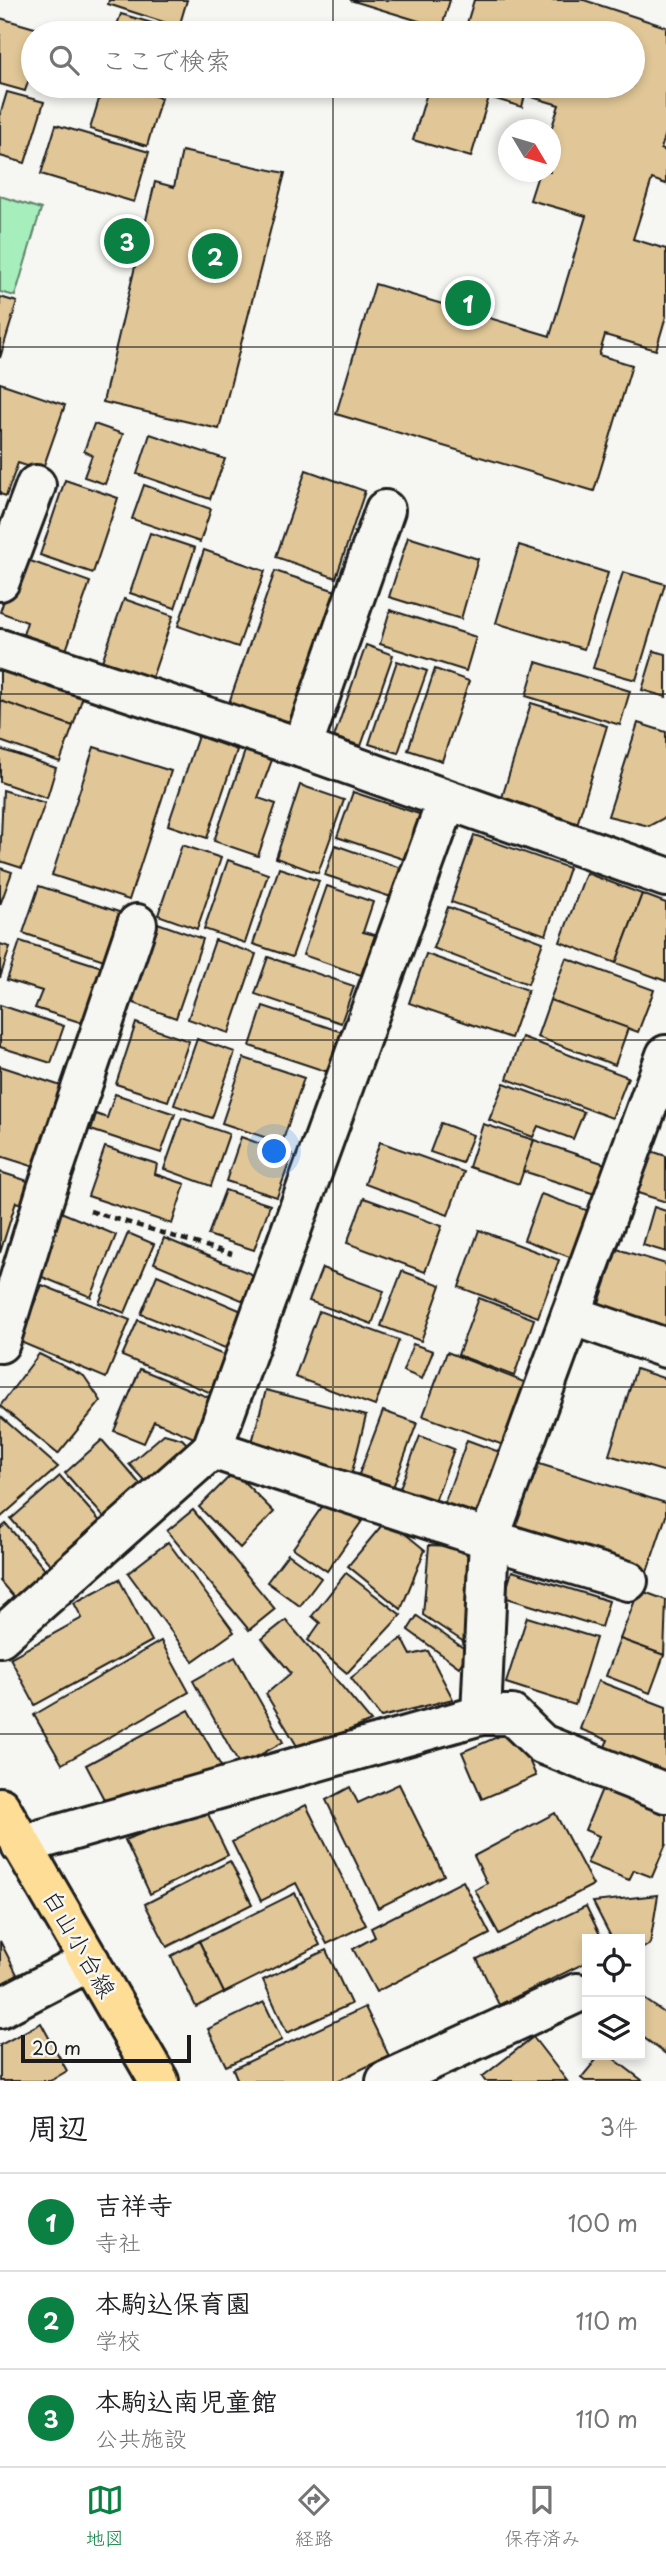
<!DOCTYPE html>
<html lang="ja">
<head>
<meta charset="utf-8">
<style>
	:root { --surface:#fff; --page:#f6f6f6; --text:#202124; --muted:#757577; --line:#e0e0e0; --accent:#0b8043 }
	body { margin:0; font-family:"Playpen Sans","Klee One",sans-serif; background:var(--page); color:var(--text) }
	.controls { position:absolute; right:21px; bottom:21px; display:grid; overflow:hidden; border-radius:0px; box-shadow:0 4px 10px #0003 }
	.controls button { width:63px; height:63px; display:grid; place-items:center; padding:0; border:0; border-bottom:2px solid var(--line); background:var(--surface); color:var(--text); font:35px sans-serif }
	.compass { position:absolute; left:498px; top:119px; width:63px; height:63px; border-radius:50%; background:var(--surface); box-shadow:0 4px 10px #0003; rotate:128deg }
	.scale { position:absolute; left:21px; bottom:18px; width:170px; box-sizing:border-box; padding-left:7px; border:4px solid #1c1c1c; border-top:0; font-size:19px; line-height:24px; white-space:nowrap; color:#1c1c1c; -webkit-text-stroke:5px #f6f6f2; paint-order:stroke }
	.you { position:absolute; left:275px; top:1152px; width:24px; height:24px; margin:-18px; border:5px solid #fff; border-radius:50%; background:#1a73e8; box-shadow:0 0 0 10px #1a73e833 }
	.badge { display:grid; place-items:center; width:46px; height:46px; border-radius:50%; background:var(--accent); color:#fff; font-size:23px; font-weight:700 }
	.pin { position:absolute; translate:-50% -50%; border:4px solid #fff; box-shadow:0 2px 7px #0006 }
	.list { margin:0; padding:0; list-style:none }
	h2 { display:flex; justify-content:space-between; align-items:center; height:91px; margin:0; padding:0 28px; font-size:30px }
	h2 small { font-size:23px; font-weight:400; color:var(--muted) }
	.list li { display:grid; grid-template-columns:46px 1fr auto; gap:21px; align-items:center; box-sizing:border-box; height:98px; padding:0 28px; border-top:2px solid var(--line) }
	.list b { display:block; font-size:26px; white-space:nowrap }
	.list p { margin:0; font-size:23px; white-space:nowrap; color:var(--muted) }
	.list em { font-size:23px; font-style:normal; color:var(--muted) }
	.icon { flex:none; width:38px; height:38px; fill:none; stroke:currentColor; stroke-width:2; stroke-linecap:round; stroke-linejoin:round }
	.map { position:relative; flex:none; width:666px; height:2081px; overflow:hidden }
	.search { position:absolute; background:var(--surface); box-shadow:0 4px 10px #0003; left:21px; right:21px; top:21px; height:77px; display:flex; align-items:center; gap:18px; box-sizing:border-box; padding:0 24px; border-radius:38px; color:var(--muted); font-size:26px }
	.sheet { height:385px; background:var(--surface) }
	nav { display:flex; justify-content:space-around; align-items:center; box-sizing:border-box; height:98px; border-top:2px solid var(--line); background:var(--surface); font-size:19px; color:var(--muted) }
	nav a { display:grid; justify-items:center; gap:4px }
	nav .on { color:var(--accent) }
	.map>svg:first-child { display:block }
	.green { fill:#a6eebb; stroke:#61856c; stroke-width:2 }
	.building { fill:#e1c797; stroke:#1c1c1c; stroke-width:2 }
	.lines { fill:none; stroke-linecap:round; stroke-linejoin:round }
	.minor-casing { stroke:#1c1c1c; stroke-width:44 }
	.major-casing { stroke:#1c1c1c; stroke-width:44 }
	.path { stroke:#1c1c1c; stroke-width:4.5; stroke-dasharray:7 5; stroke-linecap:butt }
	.minor { stroke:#f6f6f2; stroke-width:38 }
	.major { stroke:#fedd96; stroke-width:38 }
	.grid { fill:none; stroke:#1c1c1c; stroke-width:2; stroke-opacity:0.55 }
	.labels { text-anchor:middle; stroke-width:5; stroke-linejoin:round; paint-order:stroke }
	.street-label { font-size:24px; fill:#1c1c1c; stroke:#f6f6f2 }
</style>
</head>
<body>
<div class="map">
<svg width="666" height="2081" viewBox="0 0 666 2081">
	<rect width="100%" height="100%" fill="#f6f6f2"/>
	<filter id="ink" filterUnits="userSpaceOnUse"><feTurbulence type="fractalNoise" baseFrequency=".0143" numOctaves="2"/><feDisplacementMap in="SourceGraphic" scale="14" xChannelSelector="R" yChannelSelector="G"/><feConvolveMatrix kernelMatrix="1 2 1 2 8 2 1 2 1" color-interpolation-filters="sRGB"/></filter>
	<g filter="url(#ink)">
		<!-- green -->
		<path class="green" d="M 0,196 L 41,209 L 15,296 L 0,292 Z"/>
		<!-- building -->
		<g class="building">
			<path d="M 109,0 L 187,0 L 179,27 L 108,4 Z"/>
			<path d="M 350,0 L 450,0 L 440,33 L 418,33 L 422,22 Z"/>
			<path d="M 474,0 L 584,0 L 666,27 L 666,133 L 661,149 L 666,151 L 666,184 L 652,179 L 633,239 L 666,249 L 666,316 L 656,350 L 605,335 L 599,355 L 632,365 L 594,491 L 336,414 L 375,284 L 550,336 L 586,216 L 530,200 L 539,172 L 550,172 L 550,133 L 559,105 L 525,95 L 522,107 L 489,97 L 471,157 L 413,140 L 429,86 L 633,86 L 633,33 L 464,33 Z"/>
			<path d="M 121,14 L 176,30 L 175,33 L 114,33 Z"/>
			<path d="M 0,18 L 45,31 L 33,33 L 33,67 L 25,91 L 0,84 Z"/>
			<path d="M 103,86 L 123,86 L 161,98 L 147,146 L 90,129 Z"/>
			<path d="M 7,92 L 44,102 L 25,163 L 0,156 L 0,115 Z"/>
			<path d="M 56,125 L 149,152 L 134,202 L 41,174 Z"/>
			<path d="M 182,151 L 285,173 L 219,429 L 103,402 L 155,182 L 174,187 Z"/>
			<path d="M 0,297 L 17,302 L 0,358 Z"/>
			<path d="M 0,383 L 65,405 L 42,471 L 18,463 L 6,496 L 0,494 Z"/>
			<path d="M 94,424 L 123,434 L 105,484 L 84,477 L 92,455 L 84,451 Z"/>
			<path d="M 150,434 L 225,459 L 210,499 L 137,474 Z"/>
			<path d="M 306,470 L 365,491 L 336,578 L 276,557 Z"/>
			<path d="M 65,480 L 118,498 L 93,573 L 40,555 Z"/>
			<path d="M 144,485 L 211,509 L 200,542 L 132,519 Z"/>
			<path d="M 150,533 L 195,548 L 175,608 L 130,593 Z"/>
			<path d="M 408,537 L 478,559 L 461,619 L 389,597 Z"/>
			<path d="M 519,545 L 608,573 L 584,649 L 496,623 Z"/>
			<path d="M 204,550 L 265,571 L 238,647 L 178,626 Z"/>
			<path d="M 19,557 L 90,582 L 65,653 L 22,638 L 27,622 L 0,612 Z"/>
			<path d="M 275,571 L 339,592 L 294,725 L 229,703 Z"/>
			<path d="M 623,572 L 665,584 L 636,680 L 593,668 Z"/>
			<path d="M 124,599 L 173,616 L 151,681 L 101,664 Z"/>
			<path d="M 390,610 L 476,637 L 466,671 L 380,644 Z"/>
			<path d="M 366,645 L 393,655 L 361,746 L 334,737 Z"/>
			<path d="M 654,651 L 666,654 L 666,697 L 642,690 Z"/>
			<path d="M 397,661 L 427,671 L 398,753 L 369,744 Z"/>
			<path d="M 536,662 L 630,691 L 620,725 L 526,696 Z"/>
			<path d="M 0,665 L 84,693 L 73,726 L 0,701 Z"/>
			<path d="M 435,669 L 469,681 L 442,761 L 408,750 Z"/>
			<path d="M 1,701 L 73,726 L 60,762 L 0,741 Z"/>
			<path d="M 531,703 L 607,726 L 576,828 L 500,804 Z"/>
			<path d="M 638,723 L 666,732 L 666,817 L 649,826 L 608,816 Z"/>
			<path d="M 198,736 L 237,750 L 207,838 L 168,825 Z"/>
			<path d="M 94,747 L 171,771 L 129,900 L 52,875 Z"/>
			<path d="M 246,748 L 273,757 L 258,798 L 276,804 L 258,856 L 214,841 Z"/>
			<path d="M 0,749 L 56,768 L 47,798 L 0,782 Z"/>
			<path d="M 300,785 L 344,800 L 318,873 L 276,858 Z"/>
			<path d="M 3,790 L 45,803 L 22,868 L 0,861 Z"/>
			<path d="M 353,792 L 422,815 L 406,860 L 337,837 Z"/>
			<path d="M 474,835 L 569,868 L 546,935 L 451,902 Z"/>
			<path d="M 182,845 L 221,858 L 197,929 L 158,915 Z"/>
			<path d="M 335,845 L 404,869 L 394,898 L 325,875 Z"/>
			<path d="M 228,860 L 268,874 L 245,943 L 204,929 Z"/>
			<path d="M 0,868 L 12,872 L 0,905 Z"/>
			<path d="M 279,868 L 319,881 L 292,957 L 253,944 Z"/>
			<path d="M 586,873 L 642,894 L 616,963 L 560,942 Z"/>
			<path d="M 39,886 L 131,916 L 116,964 L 23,933 Z"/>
			<path d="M 327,886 L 373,902 L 363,932 L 375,935 L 361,975 L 303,955 Z"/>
			<path d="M 642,894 L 666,903 L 666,981 L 616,963 Z"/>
			<path d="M 448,907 L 543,942 L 528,984 L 433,948 Z"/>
			<path d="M 152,921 L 203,939 L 176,1018 L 125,1000 Z"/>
			<path d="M 215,940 L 256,954 L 229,1033 L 188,1019 Z"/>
			<path d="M 20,941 L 105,968 L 86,1024 L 35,1008 L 42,991 L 7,980 Z"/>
			<path d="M 0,944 L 10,947 L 0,978 Z"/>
			<path d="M 426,954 L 528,990 L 511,1038 L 409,1003 Z"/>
			<path d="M 268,957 L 354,986 L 341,1023 L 255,994 Z"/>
			<path d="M 566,958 L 654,990 L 638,1032 L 550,1000 Z"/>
			<path d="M 550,1000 L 628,1028 L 615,1065 L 537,1037 Z"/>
			<path d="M 0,1005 L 64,1026 L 51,1063 L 0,1047 Z"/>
			<path d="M 263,1006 L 342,1032 L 328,1072 L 250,1046 Z"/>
			<path d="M 136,1023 L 189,1041 L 168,1101 L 116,1084 Z"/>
			<path d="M 522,1037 L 628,1077 L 612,1118 L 507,1079 Z"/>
			<path d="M 197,1039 L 235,1052 L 212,1118 L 174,1105 Z"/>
			<path d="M 244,1058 L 304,1078 L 282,1143 L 222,1123 Z"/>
			<path d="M 0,1066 L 61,1086 L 35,1167 L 0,1156 Z"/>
			<path d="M 504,1083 L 584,1112 L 573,1139 L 538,1126 L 533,1137 L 489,1120 Z"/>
			<path d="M 115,1094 L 175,1114 L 161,1153 L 91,1130 L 96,1114 L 107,1118 Z"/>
			<path d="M 182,1118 L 229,1134 L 211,1186 L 164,1169 Z"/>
			<path d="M 441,1123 L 473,1135 L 462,1163 L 430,1152 Z"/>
			<path d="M 483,1124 L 534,1140 L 519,1184 L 469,1167 Z"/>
			<path d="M 241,1137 L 292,1155 L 277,1197 L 226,1181 Z"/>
			<path d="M 534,1140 L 608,1165 L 598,1195 L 523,1171 Z"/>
			<path d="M 380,1142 L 464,1172 L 448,1215 L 365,1184 Z"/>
			<path d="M 105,1147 L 157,1164 L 155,1174 L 185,1184 L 172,1224 L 88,1196 Z"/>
			<path d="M 651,1151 L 666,1156 L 666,1202 L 638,1193 Z"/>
			<path d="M 0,1172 L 31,1182 L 24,1205 L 16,1202 L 0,1253 Z"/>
			<path d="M 225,1190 L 270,1205 L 254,1250 L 208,1235 Z"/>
			<path d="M 541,1194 L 592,1212 L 575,1259 L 524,1240 Z"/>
			<path d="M 364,1198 L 442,1226 L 425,1272 L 347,1243 Z"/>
			<path d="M 654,1207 L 666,1211 L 666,1252 L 643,1245 Z"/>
			<path d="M 56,1210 L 116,1235 L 91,1297 L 30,1272 Z"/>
			<path d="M 479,1230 L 559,1260 L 538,1317 L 459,1287 Z"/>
			<path d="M 128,1233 L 154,1244 L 125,1313 L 99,1303 Z"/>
			<path d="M 164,1238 L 261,1278 L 251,1304 L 154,1263 Z"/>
			<path d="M 617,1249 L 666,1264 L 666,1331 L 597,1309 Z"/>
			<path d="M 322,1268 L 384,1291 L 372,1324 L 309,1301 Z"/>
			<path d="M 402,1271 L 441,1285 L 421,1341 L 381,1326 Z"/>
			<path d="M 157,1275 L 256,1317 L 240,1354 L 141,1314 Z"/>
			<path d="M 42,1285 L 130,1320 L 106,1378 L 18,1341 Z"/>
			<path d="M 479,1298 L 534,1319 L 514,1376 L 458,1355 Z"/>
			<path d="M 319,1311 L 399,1340 L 375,1406 L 295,1377 Z"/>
			<path d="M 138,1320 L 236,1360 L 221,1397 L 122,1356 Z"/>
			<path d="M 413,1344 L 433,1351 L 422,1379 L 403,1371 Z"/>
			<path d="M 447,1352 L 529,1384 L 506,1446 L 423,1416 Z"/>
			<path d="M 39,1354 L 84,1376 L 101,1401 L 58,1454 L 0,1406 Z"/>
			<path d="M 140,1369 L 215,1400 L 199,1440 L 154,1421 L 144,1443 L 114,1431 Z"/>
			<path d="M 636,1369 L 666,1379 L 666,1472 L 609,1455 Z"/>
			<path d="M 266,1390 L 366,1416 L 351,1476 L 250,1450 Z"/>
			<path d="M 383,1411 L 417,1423 L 392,1490 L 358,1477 Z"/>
			<path d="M 0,1416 L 58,1467 L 0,1518 Z"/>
			<path d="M 164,1434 L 182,1439 L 197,1454 L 152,1489 L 129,1464 Z"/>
			<path d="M 420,1436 L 454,1449 L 433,1507 L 398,1493 Z"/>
			<path d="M 102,1440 L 146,1491 L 109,1523 L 65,1473 Z"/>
			<path d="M 467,1440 L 505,1454 L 481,1521 L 443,1507 Z"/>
			<path d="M 533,1462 L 666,1503 L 666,1516 L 647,1572 L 511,1531 Z"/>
			<path d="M 234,1472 L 274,1512 L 240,1548 L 199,1507 Z"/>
			<path d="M 60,1476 L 105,1527 L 55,1570 L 11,1519 Z"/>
			<path d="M 329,1497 L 362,1521 L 327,1571 L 293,1548 Z"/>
			<path d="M 193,1510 L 275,1609 L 249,1630 L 167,1531 Z"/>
			<path d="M 387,1519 L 425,1550 L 401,1609 L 348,1566 Z"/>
			<path d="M 6,1524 L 53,1579 L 21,1606 L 0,1581 L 0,1529 Z"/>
			<path d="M 168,1542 L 234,1632 L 193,1661 L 128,1573 Z"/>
			<path d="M 429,1545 L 473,1547 L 467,1644 L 423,1615 Z"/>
			<path d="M 288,1554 L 321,1578 L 300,1606 L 267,1582 Z"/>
			<path d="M 512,1571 L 609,1601 L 601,1627 L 504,1597 Z"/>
			<path d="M 346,1573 L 401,1615 L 347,1673 L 308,1640 L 320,1623 L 312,1616 Z"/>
			<path d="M 119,1579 L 152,1641 L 35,1705 L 10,1658 L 82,1618 L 74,1603 Z"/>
			<path d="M 639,1590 L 666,1600 L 664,1655 L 620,1639 Z"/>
			<path d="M 417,1616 L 469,1652 L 459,1667 L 408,1630 Z"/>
			<path d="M 527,1617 L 596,1638 L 575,1705 L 506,1683 Z"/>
			<path d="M 286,1620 L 371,1721 L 300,1751 L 266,1694 L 291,1673 L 262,1639 Z"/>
			<path d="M 402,1638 L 411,1655 L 428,1651 L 453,1699 L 381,1717 L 351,1678 Z"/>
			<path d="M 620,1639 L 664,1655 L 650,1693 L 606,1676 Z"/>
			<path d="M 161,1641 L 189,1692 L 62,1764 L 34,1715 Z"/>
			<path d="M 235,1657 L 283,1742 L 240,1766 L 193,1681 Z"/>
			<path d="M 598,1681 L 666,1707 L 666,1777 L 602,1753 L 608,1740 L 580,1729 Z"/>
			<path d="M 189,1710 L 222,1768 L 107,1805 L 86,1765 Z"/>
			<path d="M 516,1729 L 536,1776 L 482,1799 L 462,1752 Z"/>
			<path d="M 399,1784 L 444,1875 L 378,1908 L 326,1800 L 350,1787 L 358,1803 Z"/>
			<path d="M 604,1784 L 666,1810 L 666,1844 L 652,1877 L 634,1870 L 629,1880 L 587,1863 L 599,1836 L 585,1830 Z"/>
			<path d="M 306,1805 L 366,1925 L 327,1944 L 296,1883 L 261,1901 L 232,1842 Z"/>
			<path d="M 205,1808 L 228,1855 L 150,1894 L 125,1840 Z"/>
			<path d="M 555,1813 L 593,1885 L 499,1934 L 475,1890 L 487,1883 L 474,1856 Z"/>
			<path d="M 230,1861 L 252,1904 L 167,1947 L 145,1904 Z"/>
			<path d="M 463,1881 L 490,1934 L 376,1992 L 353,1949 L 375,1937 L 371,1928 Z"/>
			<path d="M 295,1893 L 320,1945 L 224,1993 L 199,1941 Z"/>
			<path d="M 658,1895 L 650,1944 L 640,1950 L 640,1939 L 612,1939 L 593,1902 Z"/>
			<path d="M 586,1906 L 602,1939 L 587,1939 L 587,1962 L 499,2005 L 477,1959 Z"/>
			<path d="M 0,1941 L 21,1982 L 0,1993 Z"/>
			<path d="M 199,1941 L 224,1993 L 196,2007 L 171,1956 Z"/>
			<path d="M 326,1950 L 351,2004 L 287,2033 L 263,1980 Z"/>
			<path d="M 640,1996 L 666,2014 L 666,2054 L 640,2035 Z"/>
			<path d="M 264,2002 L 282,2040 L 226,2066 L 208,2029 Z"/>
			<path d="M 365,2007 L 389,2056 L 337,2081 L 238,2081 L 233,2069 Z"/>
			<path d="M 41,2023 L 67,2071 L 50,2081 L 0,2081 L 0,2045 Z"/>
			<path d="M 533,2037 L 567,2081 L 485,2081 L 482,2077 Z"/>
			<path d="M 600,2055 L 609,2055 L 643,2081 L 585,2081 L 581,2078 Z"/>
		</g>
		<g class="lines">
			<!-- minor casing -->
			<g class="minor-casing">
				<g id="minor">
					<path d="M 0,581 L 36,485"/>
					<path d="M 0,649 L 302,748 L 666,877"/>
					<path d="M 302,748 L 385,510"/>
					<path d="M 666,1055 L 489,1539 L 481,1715 L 512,1715 L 542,1744 L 666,1793"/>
					<path d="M 571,1315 L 666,1348"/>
					<path d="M 0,1343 L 47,1189 L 137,924"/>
					<path d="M 212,1449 L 489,1539 L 628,1581"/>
					<path d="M 0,1637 L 212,1449 L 447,800"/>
					<path d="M 21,1845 L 481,1715"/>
					<path d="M 0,2008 L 90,1961"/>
					<path d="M 386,2081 L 577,1993"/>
				</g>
			</g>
			<!-- major casing -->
			<g class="major-casing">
				<path id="major" d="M 0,1807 L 159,2081"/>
			</g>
			<!-- path -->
			<path class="path" d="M 90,1211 L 232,1254"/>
			<!-- minor -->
			<use href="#minor" class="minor"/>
			<!-- major -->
			<use href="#major" class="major"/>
		</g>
	</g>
	<!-- grid -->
	<path class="grid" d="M 333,0 L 333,33M 333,86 L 333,2081M 0,347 L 666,347M 0,694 L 666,694M 0,1040 L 666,1040M 0,1387 L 666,1387M 0,1734 L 666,1734"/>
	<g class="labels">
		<!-- street labels -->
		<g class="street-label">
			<text transform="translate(79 1944) rotate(60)" y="8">白山小台線</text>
		</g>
	</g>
</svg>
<div class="controls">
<button><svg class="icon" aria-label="locate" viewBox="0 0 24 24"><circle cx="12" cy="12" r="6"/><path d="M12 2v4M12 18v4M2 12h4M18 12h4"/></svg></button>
<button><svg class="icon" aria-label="layers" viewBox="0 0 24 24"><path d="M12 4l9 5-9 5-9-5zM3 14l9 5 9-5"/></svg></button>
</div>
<svg class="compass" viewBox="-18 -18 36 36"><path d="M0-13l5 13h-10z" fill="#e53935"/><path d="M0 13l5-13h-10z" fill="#757577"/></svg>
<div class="scale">20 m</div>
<div class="you"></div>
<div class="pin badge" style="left:468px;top:303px">1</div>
<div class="pin badge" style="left:215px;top:256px">2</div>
<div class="pin badge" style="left:127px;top:241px">3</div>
<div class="search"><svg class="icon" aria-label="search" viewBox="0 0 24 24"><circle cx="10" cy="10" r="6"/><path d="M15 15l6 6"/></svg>ここで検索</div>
</div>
<section class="sheet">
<h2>周辺<small>3件</small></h2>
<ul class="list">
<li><span class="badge">1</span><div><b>吉祥寺</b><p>寺社</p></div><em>100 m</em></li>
<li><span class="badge">2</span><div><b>本駒込保育園</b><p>学校</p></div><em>110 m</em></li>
<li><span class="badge">3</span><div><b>本駒込南児童館</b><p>公共施設</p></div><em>110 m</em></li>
</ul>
</section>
<nav>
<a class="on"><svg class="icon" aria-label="map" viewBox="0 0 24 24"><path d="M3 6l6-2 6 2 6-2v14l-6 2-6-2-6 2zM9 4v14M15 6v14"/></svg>地図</a>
<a><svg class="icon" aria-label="directions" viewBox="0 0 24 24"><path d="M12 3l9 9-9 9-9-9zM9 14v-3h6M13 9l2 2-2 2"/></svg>経路</a>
<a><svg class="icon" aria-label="saved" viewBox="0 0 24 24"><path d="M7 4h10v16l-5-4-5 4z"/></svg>保存済み</a>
</nav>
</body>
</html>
